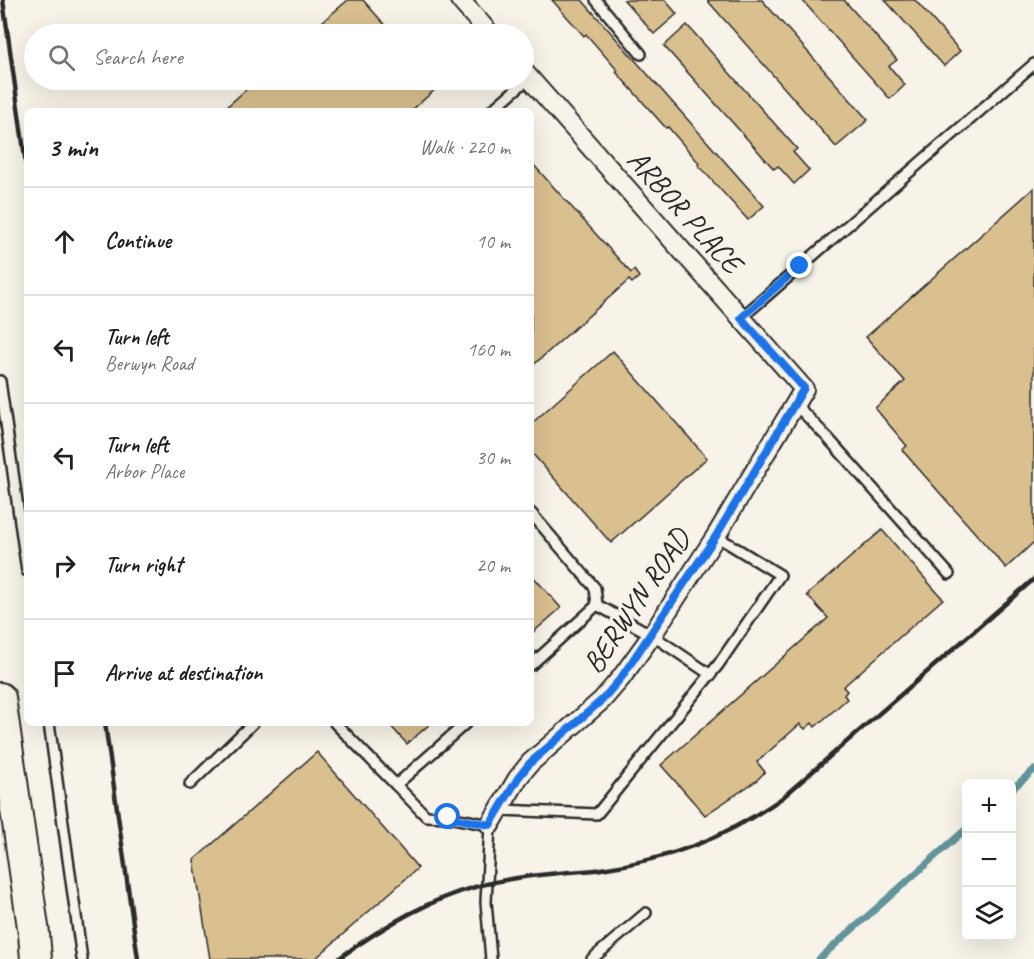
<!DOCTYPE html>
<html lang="en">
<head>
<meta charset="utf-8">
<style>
	:root { --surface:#fff; --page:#f2f2f2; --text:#202124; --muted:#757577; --line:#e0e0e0 }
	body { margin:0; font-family:Caveat,sans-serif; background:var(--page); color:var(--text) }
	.controls { position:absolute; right:18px; bottom:18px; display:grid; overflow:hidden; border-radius:9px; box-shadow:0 6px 24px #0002 }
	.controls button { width:54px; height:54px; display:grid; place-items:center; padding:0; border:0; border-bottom:2px solid var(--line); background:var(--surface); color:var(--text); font:30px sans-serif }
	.stop { position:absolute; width:18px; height:18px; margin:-14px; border:4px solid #1a73e8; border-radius:50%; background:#fff }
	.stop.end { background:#1a73e8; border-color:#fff; box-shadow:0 2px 6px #0008 }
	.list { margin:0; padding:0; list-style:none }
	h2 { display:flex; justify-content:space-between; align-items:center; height:78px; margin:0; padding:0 24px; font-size:26px }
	h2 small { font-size:20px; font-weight:400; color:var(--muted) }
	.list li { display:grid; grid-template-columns:39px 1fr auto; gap:18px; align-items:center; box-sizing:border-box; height:108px; padding:0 24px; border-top:2px solid var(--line) }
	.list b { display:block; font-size:22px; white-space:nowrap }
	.list p { margin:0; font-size:20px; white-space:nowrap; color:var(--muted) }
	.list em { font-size:20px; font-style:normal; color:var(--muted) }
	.icon { flex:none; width:33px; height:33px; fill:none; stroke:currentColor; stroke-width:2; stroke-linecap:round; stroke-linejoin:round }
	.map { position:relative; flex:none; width:1034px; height:959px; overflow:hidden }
	.search { position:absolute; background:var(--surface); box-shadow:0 6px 24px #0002; left:24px; top:24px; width:510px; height:66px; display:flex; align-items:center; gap:15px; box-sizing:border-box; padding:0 21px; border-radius:33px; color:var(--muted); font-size:22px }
	.panel { position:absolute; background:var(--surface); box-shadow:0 6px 24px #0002; left:24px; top:108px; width:510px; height:618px; border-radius:9px }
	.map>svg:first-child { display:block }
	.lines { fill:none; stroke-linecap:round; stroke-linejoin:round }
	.stream { stroke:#63939b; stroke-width:7 }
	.building { fill:#dabf8f; stroke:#2b2b2b; stroke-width:1.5 }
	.service-casing { stroke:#2b2b2b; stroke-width:14 }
	.minor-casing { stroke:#2b2b2b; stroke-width:22 }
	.primary-casing { stroke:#2b2b2b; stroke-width:34 }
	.service { stroke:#f7f3e8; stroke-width:9 }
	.minor { stroke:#f7f3e8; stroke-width:18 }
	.primary { stroke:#f7f3e8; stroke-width:30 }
	.rail { stroke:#2b2b2b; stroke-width:4.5 }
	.route { stroke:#1a73e8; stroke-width:8 }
	.labels { text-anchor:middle; stroke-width:6; stroke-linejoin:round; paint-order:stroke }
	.street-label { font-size:30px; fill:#2b2b2b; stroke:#f7f3e8 }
</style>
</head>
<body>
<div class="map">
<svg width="1034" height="959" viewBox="0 0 1034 959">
	<rect width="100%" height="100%" fill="#f7f3e8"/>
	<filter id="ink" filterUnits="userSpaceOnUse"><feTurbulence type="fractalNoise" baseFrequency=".0167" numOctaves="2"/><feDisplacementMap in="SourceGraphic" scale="12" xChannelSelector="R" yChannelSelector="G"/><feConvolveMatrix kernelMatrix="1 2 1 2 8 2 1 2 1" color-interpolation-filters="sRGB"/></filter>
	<g filter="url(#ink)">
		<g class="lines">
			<!-- stream -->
			<g class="stream">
				<path d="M 1012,789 L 1034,770"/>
				<path d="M 819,959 L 966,829"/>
			</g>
		</g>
		<!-- building -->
		<g class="building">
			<path d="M 348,0 L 363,0 L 393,34 L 308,34 Z"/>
			<path d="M 552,0 L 582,0 L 764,206 L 748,220 L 698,165 L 699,163 L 668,127 L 666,128 L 616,72 L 618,71 L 586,34 L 584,36 Z"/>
			<path d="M 624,0 L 665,0 L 677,14 L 654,34 Z"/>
			<path d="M 707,0 L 762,0 L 868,120 L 836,147 Z"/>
			<path d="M 802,0 L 844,0 L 897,60 L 889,66 L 905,85 L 890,99 Z"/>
			<path d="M 885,0 L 915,0 L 960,51 L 944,66 Z"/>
			<path d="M 687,25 L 797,149 L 793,152 L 809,170 L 794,184 L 778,166 L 774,169 L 664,46 Z"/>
			<path d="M 257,80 L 433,80 L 439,86 L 411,111 L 222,111 Z"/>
			<path d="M 531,162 L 631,273 L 634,270 L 639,277 L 632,283 L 629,280 L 531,367 Z"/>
			<path d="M 1034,188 L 1034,542 L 1006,568 L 902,450 L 907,446 L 875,408 L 905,381 L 866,337 Z"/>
			<path d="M 613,351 L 707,458 L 611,543 L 531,452 L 531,424 Z"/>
			<path d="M 882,530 L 943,599 L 843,687 L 847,691 L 844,695 L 847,699 L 815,727 L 812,723 L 805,729 L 800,724 L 757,762 L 765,772 L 756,781 L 705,815 L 661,765 L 828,618 L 807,595 Z"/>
			<path d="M 531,574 L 561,608 L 531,634 Z"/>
			<path d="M 388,723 L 431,723 L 407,744 Z"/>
			<path d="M 317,752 L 418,868 L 315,959 L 210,959 L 194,860 Z"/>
		</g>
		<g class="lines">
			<!-- service casing -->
			<g class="service-casing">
				<g id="service">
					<path d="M 596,0 L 641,54"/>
					<path d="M 491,111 L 529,78"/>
					<path d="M 741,318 L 1034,64"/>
					<path d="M 0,381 L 27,571"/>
					<path d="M 795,404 L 827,437 L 949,574"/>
					<path d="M 531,513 L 595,588 L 597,605"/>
					<path d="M 531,665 L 597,605 L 652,635 L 711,675"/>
					<path d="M 49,723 L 82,959"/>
					<path d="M 335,723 L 396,785 L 466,723"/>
					<path d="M 190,784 L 253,723"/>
					<path d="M 396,785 L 426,816 L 448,817 L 490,825 L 486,902 L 491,959"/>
					<path d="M 499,810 L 597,814 L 718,665 L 780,575 L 716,536"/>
					<path d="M 592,959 L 646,913"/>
				</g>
			</g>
			<!-- minor casing -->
			<g class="minor-casing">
				<g id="minor">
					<path d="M 460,0 L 490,34"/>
					<path d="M 490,825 L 518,778 L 530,763 L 602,700 L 621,678 L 652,635 L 716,536 L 804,389 L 524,72"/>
				</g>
			</g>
			<!-- primary casing -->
			<g class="primary-casing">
				<path id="primary" d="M 0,698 L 34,934 L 36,959"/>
			</g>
			<!-- service -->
			<use href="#service" class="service"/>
			<!-- minor -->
			<use href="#minor" class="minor"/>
			<!-- primary -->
			<use href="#primary" class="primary"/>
			<!-- rail -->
			<g class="rail">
				<path d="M 3,0 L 27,172"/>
				<path d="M 105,723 L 138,959"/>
				<path d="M 338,959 C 379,929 425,901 475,887 C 505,878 538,875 569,872 C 580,871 591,871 601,869 C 671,859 725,838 782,798 L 1034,579"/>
			</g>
		</g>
	</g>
	<g class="lines" filter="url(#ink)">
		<!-- route -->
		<path class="route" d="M 448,817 L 490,825 L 518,778 L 530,763 L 602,700 L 621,678 L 716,536 L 804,388 L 741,318 L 800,266"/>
	</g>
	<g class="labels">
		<!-- street labels -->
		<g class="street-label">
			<text transform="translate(685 211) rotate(48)" y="10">ARBOR PLACE</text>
			<text transform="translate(636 601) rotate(-56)" y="10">BERWYN ROAD</text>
		</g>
	</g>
</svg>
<div class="controls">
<button>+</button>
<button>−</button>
<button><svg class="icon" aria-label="layers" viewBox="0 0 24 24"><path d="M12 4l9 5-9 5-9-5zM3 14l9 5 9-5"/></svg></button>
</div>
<div class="stop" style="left:448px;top:817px"></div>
<div class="stop end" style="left:800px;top:266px"></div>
<div class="search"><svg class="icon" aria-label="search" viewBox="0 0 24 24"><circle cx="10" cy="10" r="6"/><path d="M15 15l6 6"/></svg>Search here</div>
<section class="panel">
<h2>3 min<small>Walk · 220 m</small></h2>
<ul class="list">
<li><svg class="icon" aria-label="ahead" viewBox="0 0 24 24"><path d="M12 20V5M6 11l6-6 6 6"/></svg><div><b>Continue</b></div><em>10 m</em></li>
<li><svg class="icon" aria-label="left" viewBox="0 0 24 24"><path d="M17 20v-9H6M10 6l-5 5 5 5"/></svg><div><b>Turn left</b><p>Berwyn Road</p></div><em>160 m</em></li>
<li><svg class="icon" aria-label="left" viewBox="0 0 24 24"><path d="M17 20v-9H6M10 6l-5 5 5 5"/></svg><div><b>Turn left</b><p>Arbor Place</p></div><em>30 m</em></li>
<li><svg class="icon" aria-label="right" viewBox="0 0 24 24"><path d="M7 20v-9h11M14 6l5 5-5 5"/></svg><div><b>Turn right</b></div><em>20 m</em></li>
<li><svg class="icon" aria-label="arrive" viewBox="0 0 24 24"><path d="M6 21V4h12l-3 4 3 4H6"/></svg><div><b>Arrive at destination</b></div></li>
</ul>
</section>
</div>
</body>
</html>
